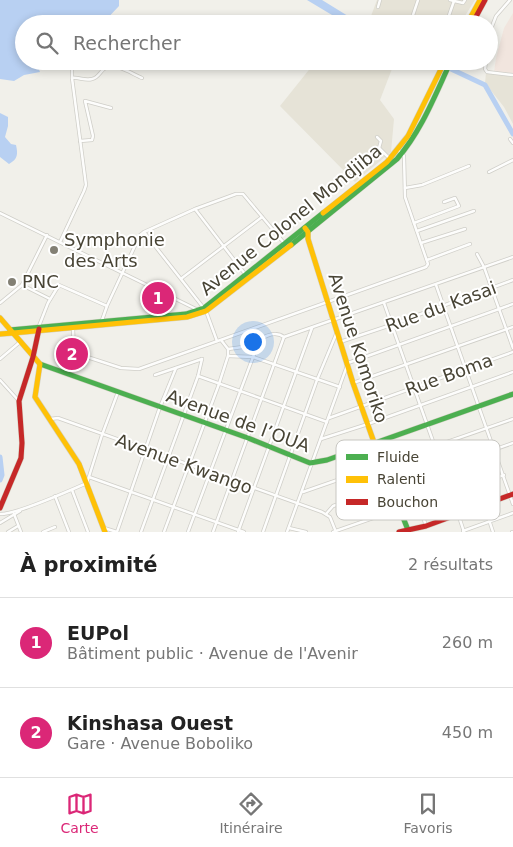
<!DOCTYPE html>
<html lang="fr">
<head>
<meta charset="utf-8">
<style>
	:root { --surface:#fff; --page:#f6f6f6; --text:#222; --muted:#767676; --line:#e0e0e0; --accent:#db2777 }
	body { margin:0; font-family:"DejaVu Sans",sans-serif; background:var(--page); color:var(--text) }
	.you { position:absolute; left:252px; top:341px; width:18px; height:18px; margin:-12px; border:4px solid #fff; border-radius:50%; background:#1a73e8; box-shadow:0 0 0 8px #1a73e833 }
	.badge { display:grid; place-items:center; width:32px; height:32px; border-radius:50%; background:var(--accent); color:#fff; font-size:16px; font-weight:700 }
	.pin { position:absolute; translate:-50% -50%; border:2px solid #fff; box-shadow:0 1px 5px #0006 }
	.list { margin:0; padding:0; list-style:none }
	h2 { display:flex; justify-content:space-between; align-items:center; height:65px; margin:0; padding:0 20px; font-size:21px }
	h2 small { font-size:16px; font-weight:400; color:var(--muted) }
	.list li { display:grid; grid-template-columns:32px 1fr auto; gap:15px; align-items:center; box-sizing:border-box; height:90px; padding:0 20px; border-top:1px solid var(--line) }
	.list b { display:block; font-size:19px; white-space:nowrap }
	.list p { margin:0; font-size:16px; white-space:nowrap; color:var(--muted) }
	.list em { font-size:16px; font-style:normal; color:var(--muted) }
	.icon { flex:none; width:28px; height:28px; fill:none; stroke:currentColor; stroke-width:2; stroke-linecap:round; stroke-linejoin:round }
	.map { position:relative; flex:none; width:513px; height:532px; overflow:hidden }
	.search { position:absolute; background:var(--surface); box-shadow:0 2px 8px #0003; left:15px; right:15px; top:15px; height:55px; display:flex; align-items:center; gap:12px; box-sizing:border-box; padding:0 18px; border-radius:28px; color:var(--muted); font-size:19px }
	.sheet { height:245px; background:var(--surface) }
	nav { display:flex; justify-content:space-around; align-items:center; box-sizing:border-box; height:70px; border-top:1px solid var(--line); background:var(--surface); font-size:14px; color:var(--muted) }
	nav a { display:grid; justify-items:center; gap:2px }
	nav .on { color:var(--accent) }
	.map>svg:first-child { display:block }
	.residential { fill:#e6e3d7 }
	.medical { fill:#f1e5de }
	.water { fill:#b8d0f2 }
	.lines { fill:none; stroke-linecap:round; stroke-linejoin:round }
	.river { stroke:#b8d0f2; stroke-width:5 }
	.street-casing { stroke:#cfcec8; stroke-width:4 }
	.fast-casing { stroke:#d1d0c1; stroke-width:6 }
	.slow-casing { stroke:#d1d0c1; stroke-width:6 }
	.jam-casing { stroke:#d1d0c1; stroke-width:6 }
	.street { stroke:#fdfdfc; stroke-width:2.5 }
	.fast { stroke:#4caf50; stroke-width:5 }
	.slow { stroke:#ffc107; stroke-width:5 }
	.jam { stroke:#c62828; stroke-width:5 }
	.poi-dot { fill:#838074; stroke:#fff; stroke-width:2 }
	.labels { text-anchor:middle; stroke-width:4; stroke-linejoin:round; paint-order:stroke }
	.street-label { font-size:18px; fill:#484435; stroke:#fff }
	.poi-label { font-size:18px; fill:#484435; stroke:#fff; text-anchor:start }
	.key { fill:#fff; stroke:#c8c7c2; stroke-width:1 }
	.key-label { font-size:14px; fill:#484435 }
</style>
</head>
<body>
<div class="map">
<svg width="513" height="532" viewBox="0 0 513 532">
	<rect width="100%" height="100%" fill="#f1f0ea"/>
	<!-- residential -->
	<g class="residential">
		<path d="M 377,0 L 475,0 L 460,24 L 385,24 L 371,16 Z"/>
		<path d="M 316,61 L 395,61 L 380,100 L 394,119 L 391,152 L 355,182 L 280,106 Z"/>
		<path d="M 486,73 L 513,77 L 513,124 L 504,107 L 485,83 Z"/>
	</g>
	<!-- medical -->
	<path class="medical" d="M 513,13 L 513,73 L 494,72 L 496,58 L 504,28 Z"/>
	<!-- water -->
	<g class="water">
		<path d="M 0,0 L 119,0 L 119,6 L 102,24 L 85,24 L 84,17 L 72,24 L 24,24 L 24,61 L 35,61 L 40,72 L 24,75 L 14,81 L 0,79 Z"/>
		<path d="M 307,0 L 322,0 L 361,24 L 347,24 Z"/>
		<path d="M 0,113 L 8,117 L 8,126 L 5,137 L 11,144 L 16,145 C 18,154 18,159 9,164 L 0,157 Z"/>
	</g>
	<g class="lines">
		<!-- river -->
		<g class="river">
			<path d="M 434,61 L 485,85 L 513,134"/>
			<path d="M 0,457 L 2,475 L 0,480"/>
		</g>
		<!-- street casing -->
		<g class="street-casing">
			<g id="street">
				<path d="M 450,0 L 463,3 L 465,0"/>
				<path d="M 378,7 L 380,0"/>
				<path d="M 411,21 L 418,0"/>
				<path d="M 446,24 L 454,1"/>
				<path d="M 489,34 L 496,16 L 510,0"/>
				<path d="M 486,61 L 485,69 L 487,72 L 513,75"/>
				<path d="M 72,78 C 79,77 85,81 92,79 C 98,78 100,72 104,69 C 114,61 132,74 142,78"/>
				<path d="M 510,139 L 513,143"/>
				<path d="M 80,141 L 92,140 L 93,136 L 85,101 L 111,108"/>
				<path d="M 379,148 L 389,158"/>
				<path d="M 489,172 L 513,160"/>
				<path d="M 351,173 L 376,153 L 379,148 L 381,141 L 377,137"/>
				<path d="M 405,188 L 422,185 L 469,166"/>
				<path d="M 195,209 L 245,274"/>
				<path d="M 0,213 L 198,310"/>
				<path d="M 414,223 L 459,206 L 455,198 L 444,202"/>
				<path d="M 417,231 L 474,211"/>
				<path d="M 144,232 L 206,311 L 217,341"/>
				<path d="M 60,242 L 84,191 L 86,185 L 72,78 L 72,61"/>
				<path d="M 421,243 L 465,229"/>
				<path d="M 477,254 L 484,267 L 513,348"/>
				<path d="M 427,260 L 470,244"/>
				<path d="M 182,278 L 262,217"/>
				<path d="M 22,285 L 50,299"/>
				<path d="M 436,285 L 513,504"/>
				<path d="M 0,303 L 22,285 L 47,235"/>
				<path d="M 384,303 L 452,495 L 464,532"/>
				<path d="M 101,323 L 107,306 L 140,235 L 144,232 L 195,209 L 236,194 L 243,194 L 284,243"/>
				<path d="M 39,326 L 48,303 L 59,285 L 107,306"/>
				<path d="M 73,329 L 74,349 L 78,354 L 121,368 L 139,369 L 426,267 L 428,264 L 405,197 L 404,156 L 398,150"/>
				<path d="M 340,342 L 391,325 L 513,280"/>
				<path d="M 250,346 C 260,339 273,329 284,337 L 513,257"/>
				<path d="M 228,356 L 253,357 L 340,387"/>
				<path d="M 0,359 L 20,342"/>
				<path d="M 155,375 L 202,359"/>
				<path d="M 198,376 L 327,422"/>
				<path d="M 0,380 L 19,401"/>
				<path d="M 353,383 L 513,327"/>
				<path d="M 329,418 L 513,352"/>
				<path d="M 50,419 L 58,418 L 322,512 L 330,517 L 336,532"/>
				<path d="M 321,439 L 368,424 L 513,372"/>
				<path d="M 469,459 L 493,532"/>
				<path d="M 472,468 L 498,459"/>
				<path d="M 425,474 L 442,521"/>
				<path d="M 89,477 L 244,532"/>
				<path d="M 411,480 L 426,526"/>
				<path d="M 478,484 L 504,475"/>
				<path d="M 449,486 L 476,477"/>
				<path d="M 72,490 L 88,532"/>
				<path d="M 303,492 L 513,419"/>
				<path d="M 452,495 L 479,486"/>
				<path d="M 55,496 L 69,532"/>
				<path d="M 0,514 C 15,515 71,490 87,483 L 102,435 L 118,392"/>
				<path d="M 14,514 L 21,532"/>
				<path d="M 326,514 L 333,506 L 513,443"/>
				<path d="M 0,523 L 20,511"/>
				<path d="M 104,528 L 117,532 L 160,407 L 176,368"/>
				<path d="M 289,528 L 306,532"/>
				<path d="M 463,531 L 513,513"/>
				<path d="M 8,532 L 18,526"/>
				<path d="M 43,532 L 55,527"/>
				<path d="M 141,532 L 198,376 L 202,359"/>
				<path d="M 164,532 L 219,384 L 228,356 L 228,350"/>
				<path d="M 188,532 L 256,349 L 250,346 L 228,349 L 221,340"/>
				<path d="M 213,532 L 284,337"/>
				<path d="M 238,532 L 312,328"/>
				<path d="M 263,532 L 317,380 L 337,332"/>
				<path d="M 287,532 L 348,363 L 513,304"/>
				<path d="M 333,532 L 399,509"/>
				<path d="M 512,532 L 513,532"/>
			</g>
		</g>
		<!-- fast casing -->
		<g class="fast-casing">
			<g id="fast">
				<path d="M 291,245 L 397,159 C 422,130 435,95 451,61"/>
				<path d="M 10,330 L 186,314 L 204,308 L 323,213"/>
				<path d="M 40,364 L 248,438 L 310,463 L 327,460 L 513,394"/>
				<path d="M 381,462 L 408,530"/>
			</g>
		</g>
		<!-- slow casing -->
		<g class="slow-casing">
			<g id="slow">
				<path d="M 467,24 L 480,0"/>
				<path d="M 323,213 L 387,162 L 408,136 L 445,61"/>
				<path d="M 305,228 L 308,232 L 308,239 L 353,383 L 381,462"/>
				<path d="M 0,318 L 40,364 L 35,397 L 79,464 L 105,532"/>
				<path d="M 13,333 L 187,317 L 206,311 L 291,245"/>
				<path d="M 0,334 L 13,333"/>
			</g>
		</g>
		<!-- jam casing -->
		<g class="jam-casing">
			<g id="jam">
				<path d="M 472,24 L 485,0"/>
				<path d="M 0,508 L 21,458 L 22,443 L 19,401 L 33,357 L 39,329"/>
				<path d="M 399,532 L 426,526 L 513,494"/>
			</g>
		</g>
		<!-- street -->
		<use href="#street" class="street"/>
		<!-- fast -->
		<use href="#fast" class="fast"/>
		<!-- slow -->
		<use href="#slow" class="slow"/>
		<!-- jam -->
		<use href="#jam" class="jam"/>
	</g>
	<!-- markers -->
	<g class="poi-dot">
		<circle cx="54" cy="250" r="5"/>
		<circle cx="12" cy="282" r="5"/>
	</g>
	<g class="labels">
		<!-- street labels -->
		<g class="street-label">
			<text transform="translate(291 220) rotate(-39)" y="6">Avenue Colonel Mondjiba</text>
			<text transform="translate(441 307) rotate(-20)" y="6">Rue du Kasai</text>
			<text transform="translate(358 348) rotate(72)" y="6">Avenue Komoriko</text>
			<text transform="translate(449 375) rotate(-20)" y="6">Rue Boma</text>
			<text transform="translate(238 421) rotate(20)" y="6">Avenue de l’OUA</text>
			<text transform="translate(184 464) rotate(20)" y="6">Avenue Kwango</text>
		</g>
		<!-- poi labels -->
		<g class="poi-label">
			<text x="64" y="246">Symphonie<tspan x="64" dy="21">des Arts</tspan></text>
			<text x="22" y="288">PNC</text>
		</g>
	</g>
	<!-- legend -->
	<rect x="336" y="440" width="164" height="80" rx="8" class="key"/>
	<rect x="346" y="454" width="22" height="6" fill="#4caf50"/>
	<rect x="346" y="476" width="22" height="7" fill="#ffc107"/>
	<rect x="346" y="499" width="22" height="6" fill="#c62828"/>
	<g class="key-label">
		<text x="377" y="462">Fluide</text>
		<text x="377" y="484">Ralenti</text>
		<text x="377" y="507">Bouchon</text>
	</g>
</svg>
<div class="you"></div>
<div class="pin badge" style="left:158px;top:298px">1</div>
<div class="pin badge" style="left:72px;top:354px">2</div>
<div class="search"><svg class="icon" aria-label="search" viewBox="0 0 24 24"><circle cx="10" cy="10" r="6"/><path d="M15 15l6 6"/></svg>Rechercher</div>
</div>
<section class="sheet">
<h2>À proximité<small>2 résultats</small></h2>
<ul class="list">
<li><span class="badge">1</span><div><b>EUPol</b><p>Bâtiment public · Avenue de l'Avenir</p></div><em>260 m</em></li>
<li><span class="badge">2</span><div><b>Kinshasa Ouest</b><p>Gare · Avenue Boboliko</p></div><em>450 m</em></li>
</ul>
</section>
<nav>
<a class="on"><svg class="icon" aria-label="map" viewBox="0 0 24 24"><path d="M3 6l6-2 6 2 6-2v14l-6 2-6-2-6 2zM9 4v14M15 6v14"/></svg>Carte</a>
<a><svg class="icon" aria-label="directions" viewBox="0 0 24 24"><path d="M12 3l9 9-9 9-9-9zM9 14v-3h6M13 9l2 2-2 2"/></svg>Itinéraire</a>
<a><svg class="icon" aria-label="saved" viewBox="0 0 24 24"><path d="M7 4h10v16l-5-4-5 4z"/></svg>Favoris</a>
</nav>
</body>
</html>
